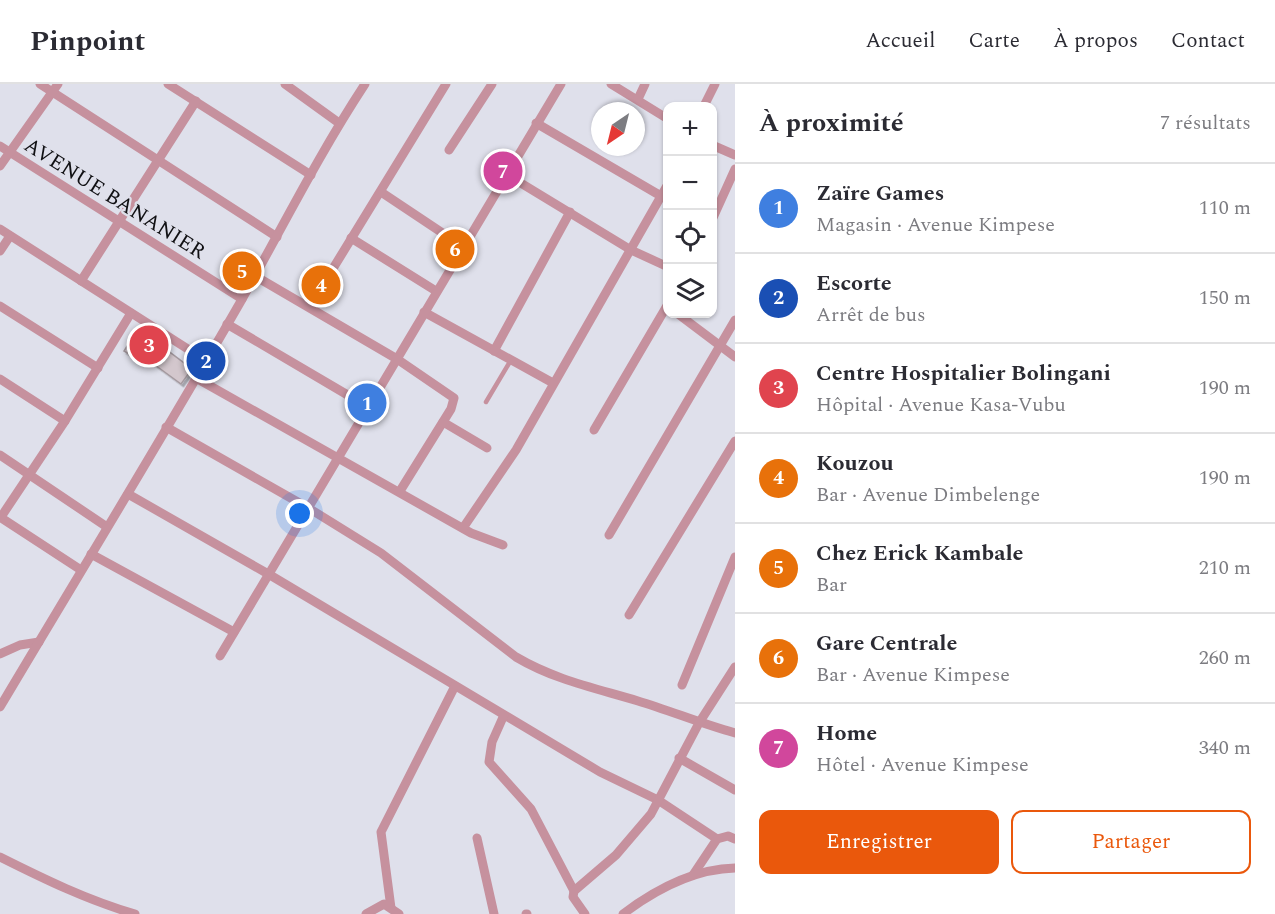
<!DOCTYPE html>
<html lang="fr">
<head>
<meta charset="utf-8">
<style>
	:root { --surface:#fff; --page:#f2f2f3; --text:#2b2b33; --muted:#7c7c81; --line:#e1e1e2; --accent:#ea580c }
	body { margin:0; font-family:Spectral,serif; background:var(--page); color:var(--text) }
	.controls { position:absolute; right:18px; top:18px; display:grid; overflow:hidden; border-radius:12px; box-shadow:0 2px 4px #0004 }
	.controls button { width:54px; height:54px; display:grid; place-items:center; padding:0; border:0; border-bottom:2px solid var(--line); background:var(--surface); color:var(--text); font:30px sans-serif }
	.compass { position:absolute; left:591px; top:18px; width:54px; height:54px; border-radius:50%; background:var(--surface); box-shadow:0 2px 4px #0004; rotate:215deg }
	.you { position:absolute; left:300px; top:430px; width:21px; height:21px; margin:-15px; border:4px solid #fff; border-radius:50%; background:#1a73e8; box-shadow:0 0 0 9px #1a73e833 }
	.badge { display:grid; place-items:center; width:39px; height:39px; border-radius:50%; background:var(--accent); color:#fff; font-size:20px; font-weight:700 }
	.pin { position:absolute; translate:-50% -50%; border:3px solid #fff; box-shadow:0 2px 6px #0006 }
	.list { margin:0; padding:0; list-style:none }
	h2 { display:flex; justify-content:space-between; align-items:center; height:78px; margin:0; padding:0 24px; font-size:26px }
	h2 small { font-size:20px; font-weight:400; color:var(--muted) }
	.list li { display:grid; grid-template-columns:39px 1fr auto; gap:18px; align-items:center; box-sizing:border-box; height:90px; padding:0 24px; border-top:2px solid var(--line) }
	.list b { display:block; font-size:22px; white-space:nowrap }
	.list p { margin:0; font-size:20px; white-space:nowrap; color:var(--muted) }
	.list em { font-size:20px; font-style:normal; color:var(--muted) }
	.actions { display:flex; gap:12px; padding:18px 24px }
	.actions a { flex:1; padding:14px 0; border:2px solid var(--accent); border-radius:12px; text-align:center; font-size:21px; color:var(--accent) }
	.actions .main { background:var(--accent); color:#fff }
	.icon { flex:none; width:33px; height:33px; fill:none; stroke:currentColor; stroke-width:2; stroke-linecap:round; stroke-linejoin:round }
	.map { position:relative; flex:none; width:735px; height:830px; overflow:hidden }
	header { display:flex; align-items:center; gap:36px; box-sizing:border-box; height:84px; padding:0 30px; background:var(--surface); border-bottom:2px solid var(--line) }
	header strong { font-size:28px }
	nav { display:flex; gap:33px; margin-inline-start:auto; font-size:21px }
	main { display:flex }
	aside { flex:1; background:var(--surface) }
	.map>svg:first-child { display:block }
	.building { fill:#d3c7cd; stroke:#a59aa0; stroke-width:1.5; filter:url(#shadow) }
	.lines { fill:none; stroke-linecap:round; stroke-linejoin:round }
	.lane { stroke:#c6919e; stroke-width:4.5 }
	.street { stroke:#c6919e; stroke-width:9 }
	.labels { text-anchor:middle; stroke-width:4.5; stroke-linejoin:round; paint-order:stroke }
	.street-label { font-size:21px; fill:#101013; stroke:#dfe0eb }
</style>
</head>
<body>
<header>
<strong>Pinpoint</strong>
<nav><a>Accueil</a><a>Carte</a><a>À propos</a><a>Contact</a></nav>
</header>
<main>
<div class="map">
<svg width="735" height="830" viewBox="0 0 735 830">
	<defs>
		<filter id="shadow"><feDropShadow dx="2.5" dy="2.5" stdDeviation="0" flood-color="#0004"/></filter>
	</defs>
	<rect width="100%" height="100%" fill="#dfe0eb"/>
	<!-- building -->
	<g class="building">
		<path d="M 237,173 L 252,182 L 242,199 L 226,189 Z"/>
		<path d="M 139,243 L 165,260 L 163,263 L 192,285 L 181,300 L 140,270 L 137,275 L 124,267 Z"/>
	</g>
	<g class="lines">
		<!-- lane -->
		<path class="lane" d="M 486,318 L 511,276"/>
		<!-- street -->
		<g class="street">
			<path d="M 40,0 L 277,153"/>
			<path d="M 168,0 L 311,91"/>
			<path d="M 285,0 L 339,39"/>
			<path d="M 611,0 L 668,35"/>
			<path d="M 638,15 L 645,0"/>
			<path d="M 704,22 L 715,0"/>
			<path d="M 536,39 L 661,112"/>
			<path d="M 712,61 L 735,71"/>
			<path d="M 0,62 L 242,215"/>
			<path d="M 449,66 L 492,0"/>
			<path d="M 0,82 L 58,0"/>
			<path d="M 506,90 L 631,166 L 668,183"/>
			<path d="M 381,108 L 462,162"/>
			<path d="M 712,136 L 735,85"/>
			<path d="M 0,145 L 205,276"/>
			<path d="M 351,154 L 436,207"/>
			<path d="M 0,167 L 10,152"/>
			<path d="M 255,192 L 397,275 L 454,314 L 451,325 L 400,407"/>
			<path d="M 81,197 L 196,17"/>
			<path d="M 0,222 L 98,284"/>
			<path d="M 310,222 L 446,0"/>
			<path d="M 424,228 L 553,299"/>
			<path d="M 678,230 L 735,273"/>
			<path d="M 227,240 L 368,323"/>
			<path d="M 494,267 L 570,128"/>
			<path d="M 196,294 L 471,449 L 503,461"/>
			<path d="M 0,295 L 65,337"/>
			<path d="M 443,338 L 487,364"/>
			<path d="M 166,343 L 310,425 L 381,469 L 516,573 C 555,596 595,604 638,617 C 671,627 702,640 735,649"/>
			<path d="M 594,346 L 668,220"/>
			<path d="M 0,371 L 107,443"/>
			<path d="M 128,410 L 270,491 L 600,688 L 658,716 L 717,755"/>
			<path d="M 0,433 L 81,486"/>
			<path d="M 1,433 L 65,337 L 131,229"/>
			<path d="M 463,444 L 516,366 L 668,100"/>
			<path d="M 609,451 L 735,236"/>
			<path d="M 91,470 L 234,548"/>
			<path d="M 629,531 L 735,357"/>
			<path d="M 0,570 L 20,561 L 39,558"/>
			<path d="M 220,572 L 561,0"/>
			<path d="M 682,601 L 735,473"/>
			<path d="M 0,623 C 81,487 163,353 241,217 C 282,144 319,70 365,0"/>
			<path d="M 504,631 L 492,658 L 489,678 L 531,725 L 574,807"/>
			<path d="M 679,674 L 735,706"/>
			<path d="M 477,754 L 494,830"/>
			<path d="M 0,773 C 44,795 87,816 135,830"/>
			<path d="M 693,791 L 717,755 L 728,752 L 735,755"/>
			<path d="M 391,824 L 381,748 L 455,602"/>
			<path d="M 366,830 L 384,820 L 399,830"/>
			<path d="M 526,830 L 527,830"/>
			<path d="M 585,830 L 573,813 L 574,807 L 616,771 L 651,730 L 699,639 L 735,583"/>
			<path d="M 623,830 C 656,805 693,785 735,784"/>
		</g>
	</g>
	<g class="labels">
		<!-- street labels -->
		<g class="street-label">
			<text transform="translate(115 114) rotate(32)" y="7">AVENUE BANANIER</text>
		</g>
	</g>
</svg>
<div class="controls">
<button>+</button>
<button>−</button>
<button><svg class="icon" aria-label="locate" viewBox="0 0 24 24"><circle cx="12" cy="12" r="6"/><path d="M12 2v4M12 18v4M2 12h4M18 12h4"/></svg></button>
<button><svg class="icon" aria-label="layers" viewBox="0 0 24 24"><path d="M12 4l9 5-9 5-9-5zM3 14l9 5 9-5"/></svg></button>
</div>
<svg class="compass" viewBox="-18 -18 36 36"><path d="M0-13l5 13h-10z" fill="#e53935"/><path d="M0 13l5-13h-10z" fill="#7c7c81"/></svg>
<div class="you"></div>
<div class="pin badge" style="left:367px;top:319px;background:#3f7fe0">1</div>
<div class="pin badge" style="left:206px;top:277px;background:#1a4fb4">2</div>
<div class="pin badge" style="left:149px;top:261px;background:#e0444e">3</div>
<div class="pin badge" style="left:321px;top:201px;background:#e8710a">4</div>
<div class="pin badge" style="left:242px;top:187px;background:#e8710a">5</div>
<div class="pin badge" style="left:455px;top:165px;background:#e8710a">6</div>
<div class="pin badge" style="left:503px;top:87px;background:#d1479c">7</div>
</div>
<aside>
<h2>À proximité<small>7 résultats</small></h2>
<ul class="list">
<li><span class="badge" style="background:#3f7fe0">1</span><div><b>Zaïre Games</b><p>Magasin · Avenue Kimpese</p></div><em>110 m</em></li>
<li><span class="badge" style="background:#1a4fb4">2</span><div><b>Escorte</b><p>Arrêt de bus</p></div><em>150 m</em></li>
<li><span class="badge" style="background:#e0444e">3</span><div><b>Centre Hospitalier Bolingani</b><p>Hôpital · Avenue Kasa-Vubu</p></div><em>190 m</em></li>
<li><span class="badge" style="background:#e8710a">4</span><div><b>Kouzou</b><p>Bar · Avenue Dimbelenge</p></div><em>190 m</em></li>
<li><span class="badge" style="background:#e8710a">5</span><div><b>Chez Erick Kambale</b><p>Bar</p></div><em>210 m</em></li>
<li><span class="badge" style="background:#e8710a">6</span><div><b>Gare Centrale</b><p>Bar · Avenue Kimpese</p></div><em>260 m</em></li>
<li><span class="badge" style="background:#d1479c">7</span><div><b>Home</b><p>Hôtel · Avenue Kimpese</p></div><em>340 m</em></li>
</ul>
<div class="actions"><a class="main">Enregistrer</a><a>Partager</a></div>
</aside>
</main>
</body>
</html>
